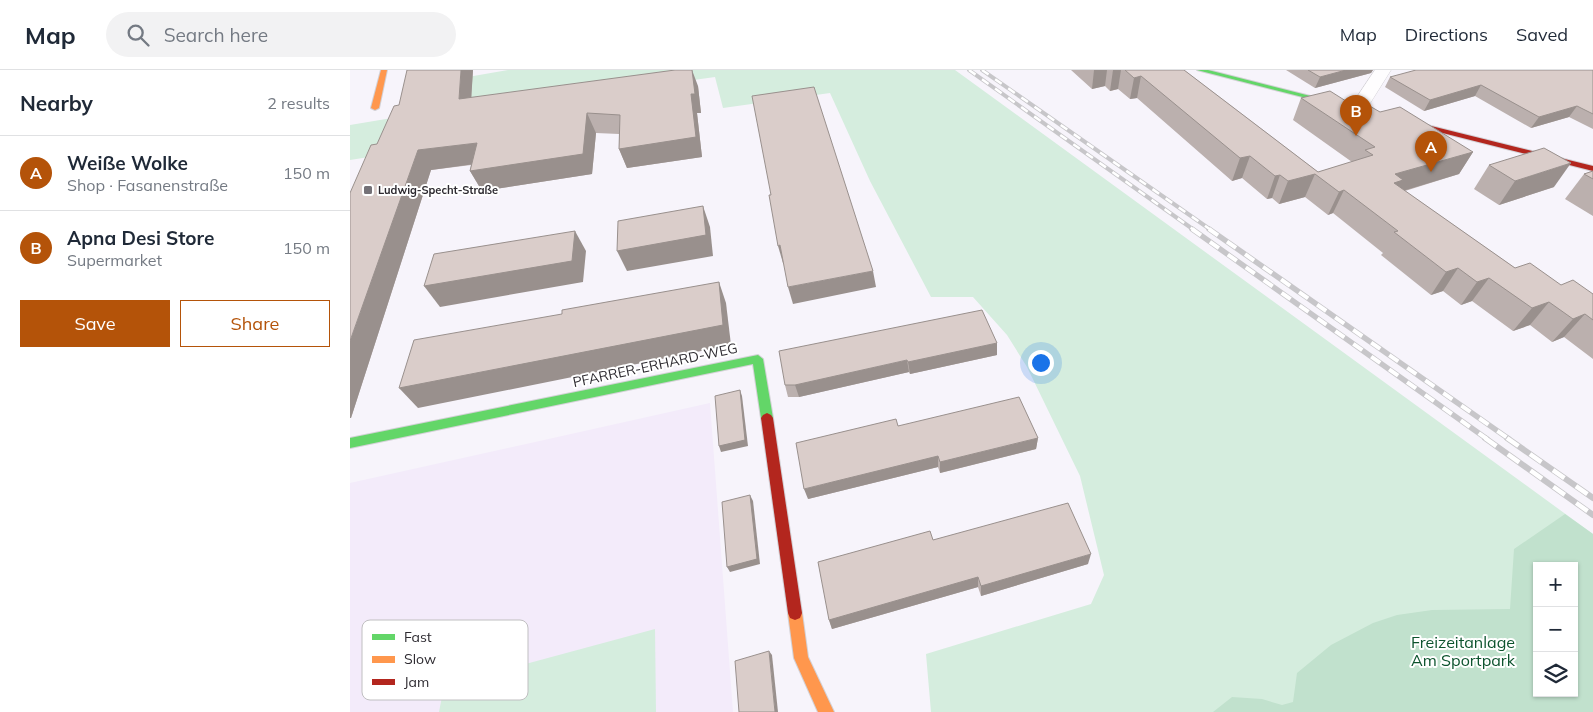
<!DOCTYPE html>
<html lang="en">
<head>
<meta charset="utf-8">
<style>
	:root { --surface:#fff; --page:#f2f2f3; --text:#1f2937; --muted:#747a83; --line:#e0e1e3; --accent:#b45309 }
	body { margin:0; font-family:Mulish,sans-serif; background:var(--page); color:var(--text) }
	.controls { position:absolute; right:15px; bottom:15px; display:grid; overflow:hidden; border-radius:0px; box-shadow:0 1px 4px #0004 }
	.controls button { width:45px; height:45px; display:grid; place-items:center; padding:0; border:0; border-bottom:1px solid var(--line); background:var(--surface); color:var(--text); font:25px sans-serif }
	.you { position:absolute; left:690px; top:292px; width:18px; height:18px; margin:-12px; border:4px solid #fff; border-radius:50%; background:#1a73e8; box-shadow:0 0 0 8px #1a73e833 }
	.badge { display:grid; place-items:center; width:32px; height:32px; border-radius:50%; background:var(--accent); color:#fff; font-size:16px; font-weight:700 }
	.pin { position:absolute; translate:-50% -41px; filter:drop-shadow(0 1px 2px #0008) }
	.pin::after { content:''; position:absolute; top:26px; width:18px; height:15px; background:inherit; clip-path:polygon(0 0,100% 0,50% 100%) }
	.list { margin:0; padding:0; list-style:none }
	h2 { display:flex; justify-content:space-between; align-items:center; height:65px; margin:0; padding:0 20px; font-size:21px }
	h2 small { font-size:16px; font-weight:400; color:var(--muted) }
	.list li { display:grid; grid-template-columns:32px 1fr auto; gap:15px; align-items:center; box-sizing:border-box; height:75px; padding:0 20px; border-top:1px solid var(--line) }
	.list b { display:block; font-size:19px; white-space:nowrap }
	.list p { margin:0; font-size:16px; white-space:nowrap; color:var(--muted) }
	.list em { font-size:16px; font-style:normal; color:var(--muted) }
	.actions { display:flex; gap:10px; padding:15px 20px }
	.actions a { flex:1; padding:11px 0; border:1px solid var(--accent); border-radius:0px; text-align:center; font-size:18px; color:var(--accent) }
	.actions .main { background:var(--accent); color:#fff }
	.icon { flex:none; width:28px; height:28px; fill:none; stroke:currentColor; stroke-width:2; stroke-linecap:round; stroke-linejoin:round }
	.map { position:relative; flex:none; width:1243px; height:642px; overflow:hidden }
	header { display:flex; align-items:center; gap:30px; box-sizing:border-box; height:70px; padding:0 25px; background:var(--surface); border-bottom:1px solid var(--line) }
	header strong { font-size:24px }
	nav { display:flex; gap:28px; margin-inline-start:auto; font-size:18px }
	.search { width:350px; height:45px; background:var(--page); display:flex; align-items:center; gap:12px; box-sizing:border-box; padding:0 18px; border-radius:28px; color:var(--muted); font-size:19px }
	main { display:flex }
	aside { flex:1; background:var(--surface) }
	.map>svg:first-child { display:block }
	.built { fill:#f3ebfa }
	.green { fill:#d5edde; fill-rule:evenodd }
	.forest { fill:#c1e1cd; fill-rule:evenodd }
	.lines { fill:none; stroke-linecap:round; stroke-linejoin:round }
	.street-casing { stroke:#d3d1d6; stroke-width:1 }
	.fast-casing { stroke:#d3d1d6; stroke-width:2 }
	.slow-casing { stroke:#d3d1d6; stroke-width:2 }
	.jam-casing { stroke:#d3d1d6; stroke-width:2 }
	.street { fill:#fefdfe; fill-rule:evenodd }
	.fast { fill:#63d668; fill-rule:evenodd }
	.slow { fill:#ff974d; fill-rule:evenodd }
	.jam { fill:#b3261e; fill-rule:evenodd }
	.rail-far2-casing { stroke:#c7c6c9; stroke-width:4 }
	.rail-far1-casing { stroke:#c7c6c9; stroke-width:5.5 }
	.rail-casing { stroke:#c7c6c9; stroke-width:6 }
	.rail-far2 { stroke:#fff; stroke-width:2.5; stroke-dasharray:8; stroke-linecap:butt }
	.rail-far1 { stroke:#fff; stroke-width:4; stroke-dasharray:11; stroke-linecap:butt }
	.rail { stroke:#fff; stroke-width:4.5; stroke-dasharray:14; stroke-linecap:butt }
	.wall { fill:#bbb0ae }
	.shaded-wall { fill:#99908d }
	.building { fill:#dacdca; stroke:#99908d }
	.poi-dot { fill:#747177; stroke:#fff; stroke-width:2 }
	.labels { text-anchor:middle; stroke-width:4; stroke-linejoin:round; paint-order:stroke }
	.far-poi-label { font-size:11px; font-weight:bold; fill:#2d2a30; stroke:#fff; text-anchor:start }
	.street-label { font-size:14px; fill:#2d2a30; stroke:#fff }
	.near-park-label { font-size:16px; fill:#0c532d; stroke:#fff }
	.key { fill:#fff; stroke:#c0bfc1; stroke-width:1 }
	.key-label { font-size:14px; fill:#2d2a30 }
</style>
</head>
<body>
<header>
<strong>Map</strong>
<div class="search"><svg class="icon" aria-label="search" viewBox="0 0 24 24"><circle cx="10" cy="10" r="6"/><path d="M15 15l6 6"/></svg>Search here</div>
<nav><a>Map</a><a>Directions</a><a>Saved</a></nav>
</header>
<main>
<aside>
<h2>Nearby<small>2 results</small></h2>
<ul class="list">
<li><span class="badge">A</span><div><b>Weiße Wolke</b><p>Shop · Fasanenstraße</p></div><em>150 m</em></li>
<li><span class="badge">B</span><div><b>Apna Desi Store</b><p>Supermarket</p></div><em>150 m</em></li>
</ul>
<div class="actions"><a class="main">Save</a><a>Share</a></div>
</aside>
<div class="map">
<svg width="1243" height="642" viewBox="0 0 1243 642">
	<rect width="100%" height="100%" fill="#f7f4fb"/>
	<!-- built -->
	<path class="built" d="M 360,333 L 383,642 L 0,642 L 0,413 Z"/>
	<!-- green -->
	<g class="green">
		<path d="M 158,0 L 605,0 L 1243,464 L 1243,642 L 581,642 L 576,584 L 741,534 L 754,505 L 730,406 L 677,297 L 657,265 L 623,227 L 581,227 L 520,111 L 480,23 L 373,38 L 365,7 L 50,51 L 60,17 ZM 1187,496 L 1224,496 L 1224,623 L 1187,623 Z"/>
		<path d="M 42,48 L 32,85 L 0,90 L 0,55 Z"/>
		<path d="M 305,559 L 306,642 L 89,642 L 94,616 Z"/>
	</g>
	<!-- forest -->
	<path class="forest" d="M 1215,444 L 1243,464 L 1243,642 L 863,642 L 882,627 L 912,629 L 932,635 L 943,632 L 947,603 L 981,575 L 1023,553 L 1047,545 L 1082,540 L 1160,539 L 1164,479 ZM 1187,496 L 1224,496 L 1224,623 L 1187,623 Z"/>
	<g class="lines">
		<!-- street casing -->
		<g class="street-casing">
			<path id="street" d="M 1025,0 L 1041,0 L 1014,43 L 1008,44 L 1002,43 L 999,39 Z"/>
		</g>
		<!-- fast casing -->
		<g class="fast-casing">
			<g id="fast">
				<path d="M 847,0 L 858,0 L 996,35 L 992,37 Z"/>
				<path d="M 408,285 L 413,289 L 423,348 L 421,351 L 413,351 L 411,348 L 403,294 L 0,378 L 0,368 Z"/>
			</g>
		</g>
		<!-- slow casing -->
		<g class="slow-casing">
			<g id="slow">
				<path d="M 31,0 L 37,0 L 29,38 L 25,40 L 21,38 Z"/>
				<path d="M 445,536 L 450,538 L 452,543 L 458,587 L 484,642 L 468,642 L 444,588 L 438,543 L 440,538 Z"/>
			</g>
		</g>
		<!-- jam casing -->
		<g class="jam-casing">
			<g id="jam">
				<path d="M 1045,47 L 1243,96 L 1243,101 L 1045,51 Z"/>
				<path d="M 417,343 L 421,345 L 423,348 L 452,543 L 450,548 L 445,550 L 440,548 L 438,543 L 411,348 L 413,345 Z"/>
			</g>
		</g>
		<!-- street -->
		<use href="#street" class="street"/>
		<!-- fast -->
		<use href="#fast" class="fast"/>
		<!-- slow -->
		<use href="#slow" class="slow"/>
		<!-- jam -->
		<use href="#jam" class="jam"/>
		<!-- rail-far2 casing -->
		<g class="rail-far2-casing">
			<g id="rail-far2">
				<path d="M 619,0 L 844,160"/>
				<path d="M 632,0 L 861,160"/>
			</g>
		</g>
		<!-- rail-far1 casing -->
		<g class="rail-far1-casing">
			<g id="rail-far1">
				<path d="M 842,159 L 1137,369"/>
				<path d="M 859,159 L 1159,369"/>
			</g>
		</g>
		<!-- rail casing -->
		<g class="rail-casing">
			<g id="rail">
				<path d="M 1135,368 L 1243,445"/>
				<path d="M 1157,368 L 1243,428"/>
			</g>
		</g>
		<!-- rail-far2 -->
		<use href="#rail-far2" class="rail-far2"/>
		<!-- rail-far1 -->
		<use href="#rail-far1" class="rail-far1"/>
		<!-- rail -->
		<use href="#rail" class="rail"/>
	</g>
	<!-- wall -->
	<g class="wall">
		<path d="M 123,0 L 121,28 L 348,16 L 351,43 L 347,43 L 352,87 L 277,98 L 269,79 L 269,64 L 246,63 L 242,104 L 132,121 L 120,101 L 121,95 L 81,100 L 1,348 L 27,74 L 49,35 Z"/>
		<path d="M 721,0 L 834,0 L 968,102 L 1002,92 L 943,50 L 951,28 L 1030,42 L 1123,82 L 1109,104 L 1055,121 L 1165,198 L 1211,215 L 1243,224 L 1243,289 L 1214,267 L 1202,272 L 1180,255 L 1163,261 L 1122,231 L 1111,235 L 1093,221 L 1081,225 L 1031,185 L 1033,183 L 983,143 L 978,145 L 955,127 L 929,134 L 922,128 L 917,129 L 892,108 L 882,111 L 787,28 L 780,29 L 768,19 L 760,21 L 755,16 L 742,19 Z"/>
		<path d="M 936,0 L 1023,0 L 1021,3 L 965,18 Z"/>
		<path d="M 1243,0 L 1243,59 L 1219,47 L 1181,58 L 1125,26 L 1074,41 L 1035,17 L 1040,7 Z"/>
		<path d="M 1139,95 L 1204,117 L 1149,135 L 1124,119 Z"/>
		<path d="M 1243,101 L 1243,146 L 1215,129 L 1234,104 Z"/>
		<path d="M 647,273 L 647,285 L 560,304 L 559,302 L 449,327 L 438,327 L 435,315 Z"/>
		<path d="M 548,356 L 688,368 L 686,379 L 590,403 L 588,397 L 458,429 Z"/>
		<path d="M 583,470 L 738,494 L 631,526 L 628,517 L 482,559 L 479,550 Z"/>
	</g>
	<!-- shaded-wall -->
	<g class="shaded-wall">
		<path d="M 111,0 L 123,0 L 120,49 L 109,29 Z"/>
		<path d="M 342,0 L 348,16 L 351,43 L 347,43 L 352,87 L 277,98 L 269,79 Z"/>
		<path d="M 744,0 L 757,0 L 755,16 L 742,19 Z"/>
		<path d="M 763,0 L 771,0 L 768,19 L 760,21 Z"/>
		<path d="M 996,0 L 1023,0 L 1021,3 L 965,18 L 970,7 Z"/>
		<path d="M 791,6 L 787,28 L 780,29 L 784,8 Z"/>
		<path d="M 1131,15 L 1125,26 L 1074,41 L 1080,30 Z"/>
		<path d="M 1227,36 L 1219,47 L 1181,58 L 1189,47 Z"/>
		<path d="M 237,43 L 246,63 L 242,104 L 132,121 L 120,101 Z"/>
		<path d="M 127,73 L 139,92 L 81,100 L 1,348 L 0,348 L 0,271 L 68,80 Z"/>
		<path d="M 1123,82 L 1109,104 L 1046,123 L 1041,133 L 1045,104 Z"/>
		<path d="M 900,86 L 892,108 L 882,111 L 890,88 Z"/>
		<path d="M 1221,93 L 1204,117 L 1149,135 L 1165,111 Z"/>
		<path d="M 965,104 L 955,127 L 929,134 L 938,111 Z"/>
		<path d="M 930,105 L 922,128 L 917,129 L 925,106 Z"/>
		<path d="M 994,120 L 983,143 L 978,145 L 989,122 Z"/>
		<path d="M 353,136 L 360,157 L 363,186 L 277,201 L 267,181 Z"/>
		<path d="M 225,161 L 236,181 L 233,212 L 90,237 L 74,216 Z"/>
		<path d="M 430,175 L 434,192 L 433,193 L 428,176 Z"/>
		<path d="M 1108,198 L 1093,221 L 1081,225 L 1096,202 Z"/>
		<path d="M 523,201 L 526,217 L 443,234 L 438,217 Z"/>
		<path d="M 1139,208 L 1122,231 L 1111,235 L 1127,212 Z"/>
		<path d="M 369,212 L 376,233 L 381,275 L 68,338 L 49,318 Z"/>
		<path d="M 1199,232 L 1180,255 L 1163,261 L 1182,238 Z"/>
		<path d="M 1235,244 L 1214,267 L 1202,272 L 1223,249 Z"/>
		<path d="M 647,273 L 647,285 L 560,304 L 558,292 Z"/>
		<path d="M 557,290 L 559,302 L 449,327 L 445,315 Z"/>
		<path d="M 390,320 L 392,326 L 398,376 L 371,382 L 369,376 Z"/>
		<path d="M 688,368 L 686,379 L 590,403 L 590,392 Z"/>
		<path d="M 588,386 L 588,397 L 458,429 L 454,419 Z"/>
		<path d="M 400,425 L 403,431 L 410,494 L 380,502 L 377,497 Z"/>
		<path d="M 741,484 L 738,494 L 631,526 L 631,516 Z"/>
		<path d="M 628,507 L 628,517 L 482,559 L 479,550 Z"/>
		<path d="M 419,581 L 422,585 L 428,642 L 425,642 Z"/>
	</g>
	<!-- building -->
	<g class="building">
		<path d="M 57,0 L 111,0 L 109,29 L 325,0 L 342,0 L 345,24 L 341,24 L 346,67 L 269,79 L 270,45 L 237,43 L 233,84 L 120,101 L 127,73 L 68,80 L 0,271 L 0,123 L 21,75 L 27,74 L 44,36 L 49,35 Z"/>
		<path d="M 775,0 L 834,0 L 968,102 L 1023,85 L 1015,80 L 1025,77 L 951,28 L 980,21 L 1007,38 L 1018,35 L 1030,42 L 1050,37 L 1123,82 L 1045,104 L 1053,110 L 1044,113 L 1165,198 L 1180,193 L 1211,215 L 1223,210 L 1243,224 L 1243,250 L 1235,244 L 1223,249 L 1199,232 L 1182,238 L 1139,208 L 1127,212 L 1108,198 L 1096,202 L 1044,162 L 1048,161 L 994,120 L 989,122 L 965,104 L 938,111 L 930,105 L 925,106 L 900,86 L 890,88 L 791,6 L 784,8 Z"/>
		<path d="M 958,0 L 996,0 L 970,7 Z"/>
		<path d="M 1066,0 L 1243,0 L 1243,44 L 1227,36 L 1189,47 L 1131,15 L 1080,30 L 1040,7 Z"/>
		<path d="M 464,17 L 523,201 L 438,217 L 430,175 L 428,176 L 419,125 L 421,125 L 402,26 Z"/>
		<path d="M 1194,78 L 1221,93 L 1165,111 L 1139,95 Z"/>
		<path d="M 1243,101 L 1243,109 L 1234,104 Z"/>
		<path d="M 353,136 L 356,165 L 267,181 L 268,151 Z"/>
		<path d="M 225,161 L 222,191 L 74,216 L 84,184 Z"/>
		<path d="M 369,212 L 373,255 L 49,318 L 64,270 L 212,244 L 212,240 Z"/>
		<path d="M 632,240 L 647,273 L 558,292 L 557,290 L 445,315 L 435,315 L 429,281 Z"/>
		<path d="M 390,320 L 395,370 L 369,376 L 365,326 Z"/>
		<path d="M 669,327 L 688,368 L 590,392 L 588,386 L 454,419 L 446,373 L 546,349 L 548,356 Z"/>
		<path d="M 400,425 L 407,489 L 377,497 L 372,432 Z"/>
		<path d="M 718,433 L 741,484 L 631,516 L 628,507 L 479,550 L 468,492 L 580,461 L 583,470 Z"/>
		<path d="M 419,581 L 425,642 L 389,642 L 385,591 Z"/>
	</g>
	<!-- markers -->
	<rect class="poi-dot" x="13" y="115" width="10" height="10" rx="2.5"/>
	<g class="labels">
		<!-- far-poi labels -->
		<g class="far-poi-label">
			<text x="28" y="124">Ludwig-Specht-Straße</text>
		</g>
		<!-- street labels -->
		<g class="street-label">
			<text transform="translate(305 295) rotate(-12)" y="5">PFARRER-ERHARD-WEG</text>
		</g>
		<!-- near-park labels -->
		<g class="near-park-label">
			<text x="1113" y="578">Freizeitanlage<tspan x="1113" dy="18">Am Sportpark</tspan></text>
		</g>
	</g>
	<!-- legend -->
	<rect x="12" y="550" width="166" height="80" rx="8" class="key"/>
	<rect x="22" y="564" width="23" height="6" fill="#63d668"/>
	<rect x="22" y="586" width="23" height="7" fill="#ff974d"/>
	<rect x="22" y="609" width="23" height="6" fill="#b3261e"/>
	<g class="key-label">
		<text x="54" y="572">Fast</text>
		<text x="54" y="594">Slow</text>
		<text x="54" y="617">Jam</text>
	</g>
</svg>
<div class="controls">
<button>+</button>
<button>−</button>
<button><svg class="icon" aria-label="layers" viewBox="0 0 24 24"><path d="M12 4l9 5-9 5-9-5zM3 14l9 5 9-5"/></svg></button>
</div>
<div class="you"></div>
<div class="pin badge" style="left:1081px;top:102px">A</div>
<div class="pin badge" style="left:1006px;top:66px">B</div>
</div>
</main>
</body>
</html>
